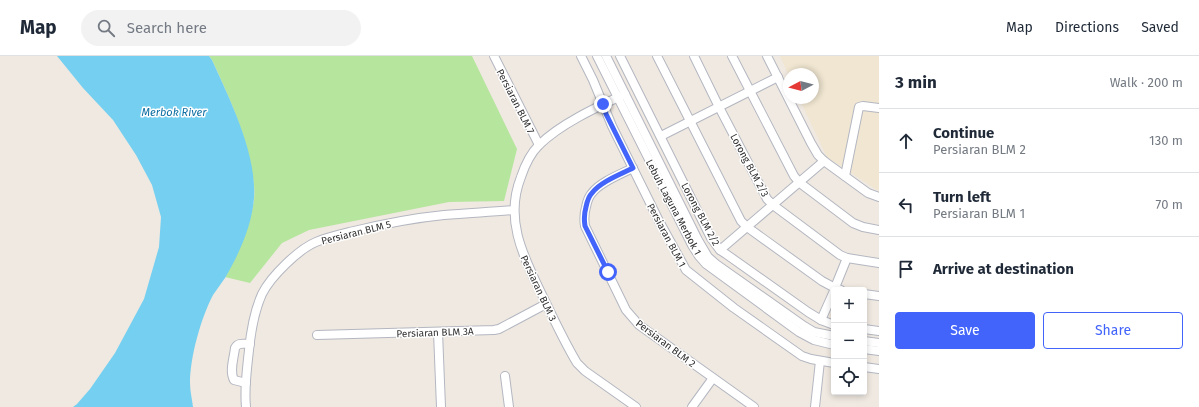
<!DOCTYPE html>
<html lang="en">
<head>
<meta charset="utf-8">
<style>
	:root { --surface:#fff; --page:#f2f2f3; --text:#1f2937; --muted:#747a83; --line:#e0e1e3; --accent:#4264fb }
	body { margin:0; font-family:"Fira Sans",sans-serif; background:var(--page); color:var(--text) }
	.controls { position:absolute; right:12px; bottom:12px; display:grid; overflow:hidden; border-radius:4px; box-shadow:0 2px 6px #0003 }
	.controls button { width:36px; height:36px; display:grid; place-items:center; padding:0; border:0; border-bottom:1px solid var(--line); background:var(--surface); color:var(--text); font:20px sans-serif }
	.compass { position:absolute; left:783px; top:12px; width:36px; height:36px; border-radius:50%; background:var(--surface); box-shadow:0 2px 6px #0003; rotate:263deg }
	.stop { position:absolute; width:12px; height:12px; margin:-9px; border:3px solid #4264fb; border-radius:50%; background:#fff }
	.stop.end { background:#4264fb; border-color:#fff; box-shadow:0 1px 4px #0008 }
	.list { margin:0; padding:0; list-style:none }
	h2 { display:flex; justify-content:space-between; align-items:center; height:52px; margin:0; padding:0 16px; font-size:17px }
	h2 small { font-size:13px; font-weight:400; color:var(--muted) }
	.list li { display:grid; grid-template-columns:26px 1fr auto; gap:12px; align-items:center; box-sizing:border-box; height:64px; padding:0 16px; border-top:1px solid var(--line) }
	.list b { display:block; font-size:15px; white-space:nowrap }
	.list p { margin:0; font-size:13px; white-space:nowrap; color:var(--muted) }
	.list em { font-size:13px; font-style:normal; color:var(--muted) }
	.actions { display:flex; gap:8px; padding:12px 16px }
	.actions a { flex:1; padding:9px 0; border:1px solid var(--accent); border-radius:4px; text-align:center; font-size:14px; color:var(--accent) }
	.actions .main { background:var(--accent); color:#fff }
	.icon { flex:none; width:22px; height:22px; fill:none; stroke:currentColor; stroke-width:2; stroke-linecap:round; stroke-linejoin:round }
	.map { position:relative; flex:none; width:879px; height:351px; overflow:hidden }
	header { display:flex; align-items:center; gap:24px; box-sizing:border-box; height:56px; padding:0 20px; background:var(--surface); border-bottom:1px solid var(--line) }
	header strong { font-size:19px }
	nav { display:flex; gap:22px; margin-inline-start:auto; font-size:14px }
	.search { width:280px; height:36px; background:var(--page); display:flex; align-items:center; gap:10px; box-sizing:border-box; padding:0 14px; border-radius:22px; color:var(--muted); font-size:15px }
	main { display:flex }
	aside { flex:1; background:var(--surface) }
	.map>svg:first-child { display:block }
	.education { fill:#f0e6d1 }
	.green { fill:#b6e59e }
	.water { fill:#75cff0 }
	.lines { fill:none; stroke-linecap:round; stroke-linejoin:round }
	.minor-casing { stroke:#b4b7c1; stroke-width:10 }
	.minor { stroke:#fff; stroke-width:8 }
	.route { stroke:#4264fb; stroke-width:5 }
	.labels { text-anchor:middle; stroke-width:3; stroke-linejoin:round; paint-order:stroke }
	.street-label { font-size:10px; fill:#2e2e2e; stroke:#fff }
	.water-label { font-size:11px; font-style:italic; fill:#0d6fa3; stroke:#fff }
</style>
</head>
<body>
<header>
<strong>Map</strong>
<div class="search"><svg class="icon" aria-label="search" viewBox="0 0 24 24"><circle cx="10" cy="10" r="6"/><path d="M15 15l6 6"/></svg>Search here</div>
<nav><a>Map</a><a>Directions</a><a>Saved</a></nav>
</header>
<main>
<div class="map">
<svg width="879" height="351" viewBox="0 0 879 351">
	<rect width="100%" height="100%" fill="#efe9e1"/>
	<!-- education -->
	<path class="education" d="M 780,0 L 879,0 L 879,134 L 877,134 L 827,101 L 799,42 L 813,42 L 813,18 L 789,18 L 789,20 Z"/>
	<!-- green -->
	<path class="green" d="M 209,0 L 472,0 L 517,93 L 504,145 L 449,146 L 309,174 L 282,187 L 250,227 L 225,221 C 238,197 250,172 254,144 C 255,135 254,126 252,117 C 246,77 229,41 212,4 Z"/>
	<!-- water -->
	<path class="water" d="M 57,0 L 209,0 L 212,4 C 230,44 257,98 254,142 C 252,170 239,198 225,222 C 221,228 217,233 213,239 C 201,262 190,301 190,327 C 190,335 192,343 193,351 L 73,351 L 77,348 L 90,333 L 115,297 L 144,243 L 159,191 L 161,161 L 152,129 L 136,99 L 113,64 L 83,32 Z"/>
	<g class="lines">
		<!-- minor casing -->
		<g class="minor-casing">
			<g id="minor">
				<path d="M 494,0 L 539,89"/>
				<path d="M 581,0 L 593,24 L 612,70 L 659,165 L 686,214 L 734,252 L 802,300 L 811,303 L 834,307"/>
				<path d="M 597,0 L 692,189 L 699,200 L 706,208 L 799,276 L 814,284 L 834,289"/>
				<path d="M 606,0 L 698,184 L 708,201 L 716,208 L 804,270 L 814,276 L 834,280"/>
				<path d="M 620,0 L 711,182 L 720,194 L 726,198 L 808,256 L 821,264 L 834,269"/>
				<path d="M 657,0 L 741,165 L 747,171 L 822,225 L 835,232 L 841,234"/>
				<path d="M 694,0 L 719,51 L 767,143 L 773,149 L 840,199 L 847,202 L 879,207"/>
				<path d="M 732,0 L 794,120 L 800,127 L 853,167 L 863,171 L 879,174"/>
				<path d="M 767,0 L 811,87 L 818,99 L 824,105 L 868,137 L 879,141"/>
				<path d="M 625,38 C 597,51 560,68 539,89 C 530,98 525,109 521,121 C 503,166 526,205 545,245 C 555,266 565,287 577,307 L 585,315 L 636,351"/>
				<path d="M 661,80 L 778,21"/>
				<path d="M 633,112 C 621,118 600,126 592,137 C 588,141 587,146 586,151 C 584,158 584,164 585,170 L 626,254 L 639,269 L 754,351"/>
				<path d="M 845,120 L 859,51 L 863,50 L 879,52"/>
				<path d="M 720,194 L 824,105"/>
				<path d="M 834,234 L 847,202"/>
				<path d="M 864,238 L 879,240"/>
				<path d="M 821,264 L 834,235"/>
				<path d="M 864,273 L 879,275"/>
				<path d="M 438,276 L 441,351"/>
				<path d="M 317,279 L 494,274 L 499,273 L 546,248"/>
				<path d="M 864,285 L 879,287"/>
				<path d="M 864,293 L 879,295"/>
				<path d="M 864,311 L 879,313"/>
				<path d="M 505,320 L 509,351"/>
				<path d="M 246,327 L 234,324 C 229,315 234,302 235,292 C 238,286 244,288 250,288"/>
				<path d="M 246,351 C 244,332 247,313 249,294 C 251,274 254,256 262,238 C 271,220 299,193 316,186 C 328,181 342,178 354,175 C 383,168 414,162 444,159 C 467,157 490,156 514,154"/>
				<path d="M 692,351 L 713,322"/>
				<path d="M 815,351 L 820,305"/>
			</g>
		</g>
		<!-- minor -->
		<use href="#minor" class="minor"/>
	</g>
	<g class="lines">
		<!-- route -->
		<path class="route" d="M 603,48 L 606,58 L 633,112 C 621,118 600,126 592,137 C 588,141 587,146 586,151 C 584,158 584,164 585,170 L 608,216"/>
	</g>
	<g class="labels">
		<!-- street labels -->
		<g class="street-label">
			<text transform="translate(516 45) rotate(63)" y="4">Persiaran BLM 7</text>
			<text transform="translate(750 109) rotate(62)" y="4">Lorong BLM 2/3</text>
			<text transform="translate(674 151) rotate(62)" y="4">Lebuh Laguna Merbok 1</text>
			<text transform="translate(701 158) rotate(62)" y="4">Lorong BLM 2/2</text>
			<text transform="translate(356 176) rotate(-14)" y="4">Persiaran BLM 5</text>
			<text transform="translate(667 179) rotate(62)" y="4">Persiaran BLM 1</text>
			<text transform="translate(539 232) rotate(65)" y="4">Persiaran BLM 3</text>
			<text transform="translate(435 276) rotate(-2)" y="4">Persiaran BLM 3A</text>
			<text transform="translate(666 287) rotate(37)" y="4">Persiaran BLM 2</text>
		</g>
		<!-- water labels -->
		<g class="water-label">
			<text x="174" y="60">Merbok River</text>
		</g>
	</g>
</svg>
<div class="controls">
<button>+</button>
<button>−</button>
<button><svg class="icon" aria-label="locate" viewBox="0 0 24 24"><circle cx="12" cy="12" r="6"/><path d="M12 2v4M12 18v4M2 12h4M18 12h4"/></svg></button>
</div>
<svg class="compass" viewBox="-18 -18 36 36"><path d="M0-13l5 13h-10z" fill="#e53935"/><path d="M0 13l5-13h-10z" fill="#747a83"/></svg>
<div class="stop" style="left:608px;top:216px"></div>
<div class="stop end" style="left:603px;top:48px"></div>
</div>
<aside>
<h2>3 min<small>Walk · 200 m</small></h2>
<ul class="list">
<li><svg class="icon" aria-label="ahead" viewBox="0 0 24 24"><path d="M12 20V5M6 11l6-6 6 6"/></svg><div><b>Continue</b><p>Persiaran BLM 2</p></div><em>130 m</em></li>
<li><svg class="icon" aria-label="left" viewBox="0 0 24 24"><path d="M17 20v-9H6M10 6l-5 5 5 5"/></svg><div><b>Turn left</b><p>Persiaran BLM 1</p></div><em>70 m</em></li>
<li><svg class="icon" aria-label="arrive" viewBox="0 0 24 24"><path d="M6 21V4h12l-3 4 3 4H6"/></svg><div><b>Arrive at destination</b></div></li>
</ul>
<div class="actions"><a class="main">Save</a><a>Share</a></div>
</aside>
</main>
</body>
</html>
